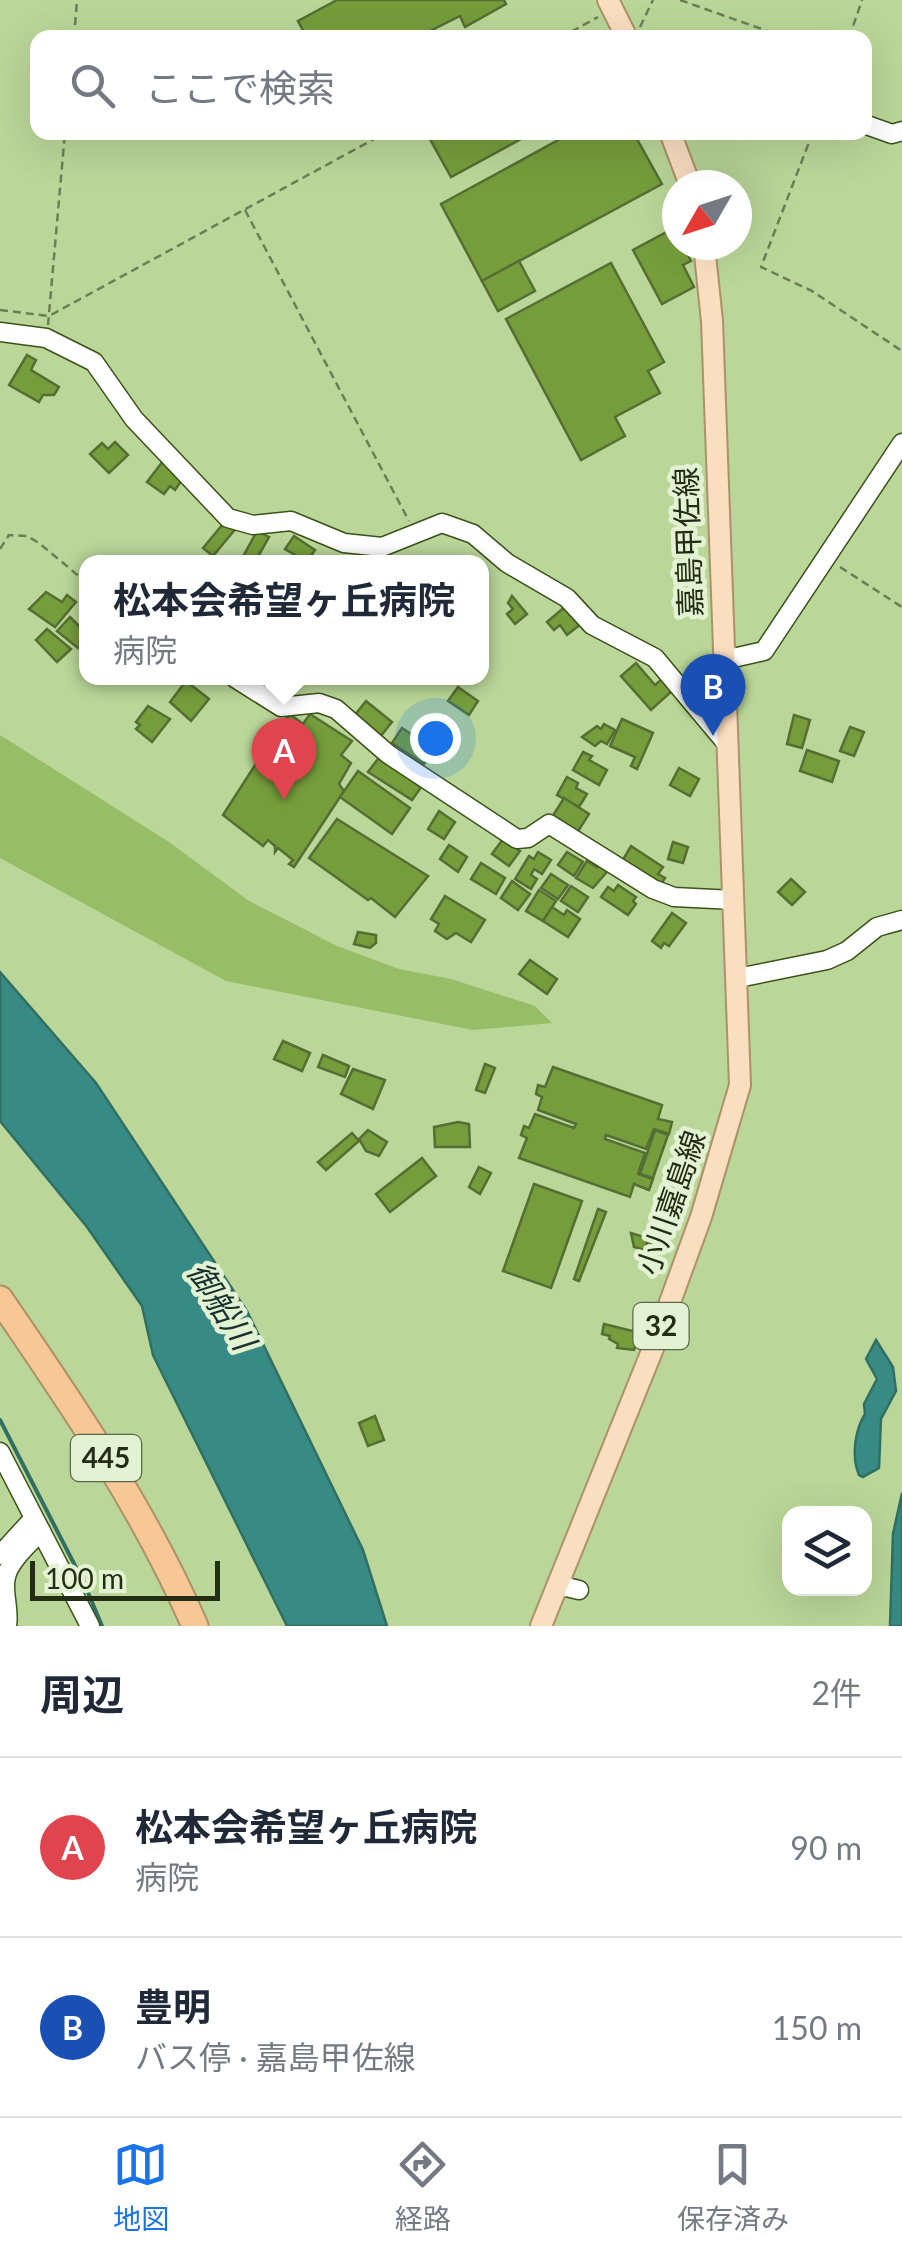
<!DOCTYPE html>
<html lang="ja">
<head>
<meta charset="utf-8">
<style>
	:root { --surface:#fff; --page:#f2f2f3; --text:#1f2937; --muted:#747a83; --line:#e0e1e3; --accent:#1a73e8 }
	body { margin:0; font-family:Lato,"Noto Sans JP",sans-serif; background:var(--page); color:var(--text) }
	.controls { position:absolute; right:30px; bottom:30px; display:grid; overflow:hidden; border-radius:20px; box-shadow:0 10px 40px #0002 }
	.controls button { width:90px; height:90px; display:grid; place-items:center; padding:0; border:0; border-bottom:2px solid var(--line); background:var(--surface); color:var(--text); font:50px sans-serif }
	.compass { position:absolute; left:662px; top:170px; width:90px; height:90px; border-radius:50%; background:var(--surface); box-shadow:0 10px 40px #0002; rotate:231deg }
	.scale { position:absolute; left:30px; bottom:25px; width:190px; box-sizing:border-box; padding-left:10px; border:5px solid #222d14; border-top:0; font-size:28px; line-height:35px; white-space:nowrap; color:#222d14; -webkit-text-stroke:8px #e3f2d3; paint-order:stroke }
	.you { position:absolute; left:435px; top:738px; width:35px; height:35px; margin:-25px; border:8px solid #fff; border-radius:50%; background:#1a73e8; box-shadow:0 0 0 15px #1a73e833 }
	.badge { display:grid; place-items:center; width:65px; height:65px; border-radius:50%; background:var(--accent); color:#fff; font-size:32px; font-weight:700 }
	.pin { position:absolute; translate:-50% -82px; filter:drop-shadow(0 2px 5px #0008) }
	.pin::after { content:''; position:absolute; top:52px; width:35px; height:30px; background:inherit; clip-path:polygon(0 0,100% 0,50% 100%) }
	.popup { position:absolute; left:79px; top:555px; width:410px; height:130px; box-sizing:border-box; display:grid; place-content:center; border-radius:20px; background:var(--surface); filter:drop-shadow(0 2px 8px #0005); font-size:32px; white-space:nowrap; color:var(--muted) }
	.popup b { font-size:38px; color:var(--text) }
	.popup::after { content:''; position:absolute; left:50%; top:100%; margin-left:-20px; border:20px solid transparent; border-top-color:var(--surface) }
	.list { margin:0; padding:0; list-style:none }
	h2 { display:flex; justify-content:space-between; align-items:center; height:130px; margin:0; padding:0 40px; font-size:42px }
	h2 small { font-size:32px; font-weight:400; color:var(--muted) }
	.list li { display:grid; grid-template-columns:65px 1fr auto; gap:30px; align-items:center; box-sizing:border-box; height:180px; padding:0 40px; border-top:2px solid var(--line) }
	.list b { display:block; font-size:38px; white-space:nowrap }
	.list p { margin:0; font-size:32px; white-space:nowrap; color:var(--muted) }
	.list em { font-size:32px; font-style:normal; color:var(--muted) }
	.icon { flex:none; width:55px; height:55px; fill:none; stroke:currentColor; stroke-width:2; stroke-linecap:round; stroke-linejoin:round }
	.map { position:relative; flex:none; width:902px; height:1626px; overflow:hidden }
	.search { position:absolute; background:var(--surface); box-shadow:0 10px 40px #0002; left:30px; right:30px; top:30px; height:110px; display:flex; align-items:center; gap:25px; box-sizing:border-box; padding:0 35px; border-radius:20px; color:var(--muted); font-size:38px }
	.sheet { height:490px; background:var(--surface) }
	nav { display:flex; justify-content:space-around; align-items:center; box-sizing:border-box; height:140px; border-top:2px solid var(--line); background:var(--surface); font-size:28px; color:var(--muted) }
	nav a { display:grid; justify-items:center; gap:5px }
	nav .on { color:var(--accent) }
	.map>svg:first-child { display:block }
	.green { fill:#97bd66 }
	.water { fill:#378b84; stroke:#316f62; stroke-width:2.5 }
	.lines { fill:none; stroke-linecap:round; stroke-linejoin:round }
	.stream { stroke:#316f62; stroke-width:4 }
	.building { fill:#759d3b; stroke:#556e34; stroke-width:2.5 }
	.minor-casing { stroke:#3b5218; stroke-width:21 }
	.major-casing { stroke:#ac9268; stroke-width:24 }
	.highway-casing { stroke:#ac9268; stroke-width:29 }
	.path { stroke:#6c7f54; stroke-width:2.5; stroke-dasharray:8 5; stroke-linecap:butt }
	.minor { stroke:#fff; stroke-width:18 }
	.major { stroke:#fadec0; stroke-width:20 }
	.highway { stroke:#f7c896; stroke-width:25 }
	.labels { text-anchor:middle; stroke-width:9; stroke-linejoin:round; paint-order:stroke }
	.shield { fill:#e3f2d3; stroke:#5c684d; stroke-width:2.5 }
	.shield-label { font-size:28px; font-weight:bold; fill:#222d14 }
	.street-label { font-size:30px; fill:#222d14; stroke:#e3f2d3 }
	.water-label { font-size:32px; font-style:italic; fill:#17322f; stroke:#e3f2d3 }
</style>
</head>
<body>
<div class="map">
<svg width="902" height="1626" viewBox="0 0 902 1626">
	<rect width="100%" height="100%" fill="#bad698"/>
	<!-- green -->
	<path class="green" d="M 0,735 L 169,842 L 249,901 L 337,946 L 399,969 L 451,979 L 535,1006 L 552,1023 L 473,1030 L 226,981 L 0,858 Z"/>
	<!-- water -->
	<g class="water">
		<path d="M 0,972 L 96,1083 L 247,1311 L 363,1550 L 387,1626 L 287,1626 L 153,1355 L 142,1306 L 87,1227 L 0,1121 Z"/>
		<path d="M 876,1340 L 893,1367 L 896,1391 L 881,1419 L 879,1468 L 863,1477 L 859,1475 C 851,1457 855,1430 865,1414 L 864,1404 L 877,1379 L 866,1359 Z"/>
		<path d="M 902,1493 L 902,1626 L 890,1626 L 893,1534 Z"/>
	</g>
	<g class="lines">
		<!-- stream -->
		<path class="stream" d="M 0,1420 L 84,1583 L 102,1626"/>
	</g>
	<!-- building -->
	<g class="building">
		<path d="M 337,0 L 504,0 L 506,4 L 465,27 L 460,16 L 416,38 L 307,38 L 298,21 Z"/>
		<path d="M 426,132 L 534,132 L 451,177 Z"/>
		<path d="M 573,132 L 633,132 L 662,184 L 482,281 L 441,204 Z"/>
		<path d="M 674,228 L 677,245 L 683,245 L 691,261 L 683,265 L 694,287 L 662,304 L 633,250 Z"/>
		<path d="M 519,261 L 535,291 L 498,311 L 482,281 Z"/>
		<path d="M 611,263 L 664,362 L 648,371 L 660,393 L 615,417 L 625,436 L 581,460 L 506,319 Z"/>
		<path d="M 27,355 L 36,360 L 31,370 L 59,387 L 54,395 L 43,395 L 39,402 L 9,385 Z"/>
		<path d="M 115,442 L 128,455 L 109,473 L 90,454 L 102,443 L 108,449 Z"/>
		<path d="M 163,461 L 184,477 L 175,490 L 170,486 L 164,494 L 147,482 Z"/>
		<path d="M 228,518 L 238,526 L 213,556 L 203,548 Z"/>
		<path d="M 257,531 L 269,537 L 255,562 L 240,562 Z"/>
		<path d="M 294,536 L 315,550 L 307,562 L 285,549 Z"/>
		<path d="M 46,592 L 62,602 L 67,595 L 76,602 L 55,627 L 29,609 Z"/>
		<path d="M 512,596 L 527,614 L 515,624 L 507,614 L 513,609 L 508,603 Z"/>
		<path d="M 567,605 L 582,623 L 567,635 L 560,625 L 554,630 L 547,622 Z"/>
		<path d="M 70,617 L 86,633 L 86,639 L 78,648 L 57,631 Z"/>
		<path d="M 47,629 L 71,649 L 57,662 L 36,640 Z"/>
		<path d="M 636,663 L 655,685 L 662,679 L 672,691 L 651,710 L 621,676 Z"/>
		<path d="M 695,676 L 717,704 L 705,713 L 683,685 Z"/>
		<path d="M 186,681 L 209,699 L 191,721 L 170,702 Z"/>
		<path d="M 458,687 L 478,701 L 469,715 L 448,701 Z"/>
		<path d="M 366,701 L 392,722 L 380,737 L 354,716 Z"/>
		<path d="M 148,706 L 170,719 L 152,742 L 136,729 L 140,725 L 136,722 Z"/>
		<path d="M 310,714 L 352,741 L 341,755 L 351,763 L 339,784 L 344,791 L 294,867 L 289,864 L 293,860 L 278,848 L 275,852 L 275,846 L 268,840 L 263,846 L 223,815 L 284,720 L 291,715 L 303,724 Z"/>
		<path d="M 794,715 L 810,720 L 802,748 L 787,744 Z"/>
		<path d="M 622,719 L 653,733 L 637,769 L 631,766 L 635,757 L 610,746 Z"/>
		<path d="M 604,724 L 615,730 L 607,744 L 601,741 L 595,746 L 582,737 L 597,726 L 601,729 Z"/>
		<path d="M 850,727 L 864,732 L 854,756 L 840,751 Z"/>
		<path d="M 402,728 L 434,749 L 424,764 L 392,743 Z"/>
		<path d="M 807,750 L 839,761 L 832,782 L 800,771 Z"/>
		<path d="M 583,752 L 592,756 L 589,760 L 607,770 L 599,785 L 573,770 Z"/>
		<path d="M 381,755 L 422,786 L 412,800 L 368,772 Z"/>
		<path d="M 679,768 L 699,779 L 690,796 L 670,785 Z"/>
		<path d="M 358,771 L 410,808 L 392,834 L 340,797 Z"/>
		<path d="M 567,777 L 578,783 L 576,788 L 587,794 L 579,807 L 557,795 Z"/>
		<path d="M 564,798 L 589,814 L 577,833 L 552,817 Z"/>
		<path d="M 439,811 L 455,822 L 444,839 L 428,829 Z"/>
		<path d="M 337,819 L 428,876 L 395,917 L 371,898 L 368,900 L 309,858 Z"/>
		<path d="M 503,839 L 520,851 L 509,866 L 492,854 Z"/>
		<path d="M 673,842 L 688,847 L 683,863 L 668,859 Z"/>
		<path d="M 449,845 L 467,857 L 458,872 L 440,859 Z"/>
		<path d="M 631,846 L 663,867 L 658,874 L 665,878 L 659,887 L 621,863 Z"/>
		<path d="M 538,852 L 551,860 L 542,874 L 534,869 L 531,875 L 537,879 L 531,889 L 515,879 L 529,856 L 534,859 Z"/>
		<path d="M 567,852 L 583,862 L 574,876 L 558,865 Z"/>
		<path d="M 602,859 L 612,866 L 593,888 L 576,878 L 587,861 L 597,867 Z"/>
		<path d="M 481,863 L 505,878 L 496,894 L 471,879 Z"/>
		<path d="M 551,874 L 568,885 L 558,899 L 541,888 Z"/>
		<path d="M 791,879 L 805,892 L 792,905 L 778,892 Z"/>
		<path d="M 512,881 L 530,894 L 518,910 L 501,898 Z"/>
		<path d="M 618,885 L 636,897 L 633,901 L 636,904 L 628,915 L 601,897 L 608,887 L 614,891 Z"/>
		<path d="M 571,886 L 588,897 L 578,912 L 561,901 Z"/>
		<path d="M 539,890 L 556,901 L 543,921 L 526,911 Z"/>
		<path d="M 445,896 L 485,920 L 471,942 L 456,933 L 447,939 L 435,931 L 439,924 L 431,919 Z"/>
		<path d="M 552,907 L 564,915 L 567,910 L 580,919 L 568,937 L 543,921 Z"/>
		<path d="M 672,913 L 686,923 L 669,946 L 664,943 L 661,948 L 652,941 Z"/>
		<path d="M 358,932 L 376,935 L 376,943 L 370,948 L 354,944 Z"/>
		<path d="M 530,960 L 557,979 L 547,994 L 519,974 Z"/>
		<path d="M 283,1041 L 310,1053 L 302,1071 L 274,1059 Z"/>
		<path d="M 323,1055 L 349,1066 L 345,1077 L 318,1067 Z"/>
		<path d="M 485,1064 L 495,1068 L 485,1093 L 476,1090 Z"/>
		<path d="M 553,1067 L 662,1105 L 658,1119 L 672,1122 L 669,1134 L 654,1129 L 646,1149 L 606,1135 L 605,1139 L 645,1153 L 638,1174 L 653,1179 L 649,1190 L 634,1184 L 630,1197 L 519,1158 L 527,1138 L 521,1135 L 524,1126 L 529,1128 L 535,1114 L 574,1128 L 576,1124 L 538,1110 L 542,1097 L 536,1094 L 538,1085 L 545,1087 Z"/>
		<path d="M 353,1069 L 385,1080 L 373,1109 L 341,1094 Z"/>
		<path d="M 458,1122 L 469,1124 L 470,1147 L 435,1147 L 434,1127 Z"/>
		<path d="M 368,1130 L 387,1142 L 379,1156 L 366,1151 L 359,1139 Z"/>
		<path d="M 655,1130 L 668,1135 L 653,1178 L 640,1174 Z"/>
		<path d="M 352,1133 L 359,1141 L 326,1170 L 318,1162 Z"/>
		<path d="M 422,1158 L 436,1176 L 390,1212 L 376,1194 Z"/>
		<path d="M 479,1167 L 491,1173 L 480,1194 L 469,1187 Z"/>
		<path d="M 534,1184 L 582,1201 L 551,1288 L 503,1271 Z"/>
		<path d="M 598,1209 L 606,1212 L 579,1281 L 574,1279 Z"/>
		<path d="M 649,1232 L 656,1234 L 653,1244 L 647,1242 L 645,1250 L 634,1247 L 631,1233 L 647,1238 Z"/>
		<path d="M 604,1324 L 637,1332 L 639,1335 L 634,1350 L 617,1348 L 618,1344 L 609,1339 L 610,1336 L 602,1334 Z"/>
		<path d="M 375,1416 L 384,1440 L 368,1446 L 359,1423 Z"/>
	</g>
	<g class="lines">
		<!-- minor casing -->
		<g class="minor-casing">
			<g id="minor">
				<path d="M 864,124 L 892,134 L 902,131"/>
				<path d="M 0,332 L 46,338 L 94,362 L 134,419 L 228,518 L 253,525 L 291,521 L 344,543 L 382,547 L 442,523 L 473,534 L 507,563 L 567,598 L 592,625 L 655,658 L 727,744"/>
				<path d="M 724,660 L 764,651 L 902,443"/>
				<path d="M 235,678 L 281,707 L 319,703 L 336,709 L 388,754 L 517,839 L 528,838 L 549,824 L 653,889 L 674,897 L 734,900"/>
				<path d="M 738,978 L 827,960 L 847,951 L 877,927 L 902,920"/>
				<path d="M 0,1452 L 90,1626"/>
				<path d="M 0,1555 L 33,1519"/>
				<path d="M 558,1585 L 579,1590"/>
				<path d="M 7,1626 C 10,1609 2,1591 6,1577 C 9,1561 30,1543 41,1531"/>
			</g>
		</g>
		<!-- major casing -->
		<g class="major-casing">
			<g id="major">
				<path d="M 608,0 L 627,38"/>
				<path d="M 670,132 L 690,185"/>
				<path d="M 541,1626 L 654,1346 L 701,1217 L 740,1085 L 712,321 L 704,245"/>
			</g>
		</g>
		<!-- highway casing -->
		<g class="highway-casing">
			<path id="highway" d="M 0,1299 C 72,1404 144,1509 195,1626"/>
		</g>
		<!-- path -->
		<g class="path">
			<path d="M 680,0 L 787,38"/>
			<path d="M 640,27 L 653,0"/>
			<path d="M 74,38 L 77,0"/>
			<path d="M 560,38 L 598,17"/>
			<path d="M 849,38 L 862,0"/>
			<path d="M 813,132 L 761,267 L 812,291 L 902,351"/>
			<path d="M 245,210 L 409,521"/>
			<path d="M 0,310 L 49,316 L 387,132"/>
			<path d="M 48,325 L 65,132"/>
			<path d="M 0,549 L 9,535 L 27,536 L 39,543 L 86,582"/>
			<path d="M 840,567 L 902,607"/>
		</g>
		<!-- minor -->
		<use href="#minor" class="minor"/>
		<!-- major -->
		<use href="#major" class="major"/>
		<!-- highway -->
		<use href="#highway" class="highway"/>
	</g>
	<g class="labels">
		<!-- shield labels -->
		<g class="shield">
			<rect x="633.5" y="1303" width="55" height="46" rx="8"/>
			<rect x="71" y="1435" width="70" height="46" rx="8"/>
		</g>
		<g class="shield-label">
			<text x="661" y="1336">32</text>
			<text x="106" y="1468">445</text>
		</g>
		<!-- street labels -->
		<g class="street-label">
			<text transform="translate(689 542) rotate(-92)" y="10">嘉島甲佐線</text>
			<text transform="translate(672 1203) rotate(-71)" y="10">小川嘉島線</text>
		</g>
		<!-- water labels -->
		<g class="water-label">
			<text transform="translate(221 1306) rotate(58)" y="11">御船川</text>
		</g>
	</g>
</svg>
<div class="controls">
<button><svg class="icon" aria-label="layers" viewBox="0 0 24 24"><path d="M12 4l9 5-9 5-9-5zM3 14l9 5 9-5"/></svg></button>
</div>
<svg class="compass" viewBox="-18 -18 36 36"><path d="M0-13l5 13h-10z" fill="#e53935"/><path d="M0 13l5-13h-10z" fill="#747a83"/></svg>
<div class="scale">100 m</div>
<div class="you"></div>
<div class="pin badge" style="left:284px;top:800px;background:#e0444e">A</div>
<div class="popup"><b>松本会希望ヶ丘病院</b>病院</div>
<div class="pin badge" style="left:713px;top:736px;background:#1a4fb4">B</div>
<div class="search"><svg class="icon" aria-label="search" viewBox="0 0 24 24"><circle cx="10" cy="10" r="6"/><path d="M15 15l6 6"/></svg>ここで検索</div>
</div>
<section class="sheet">
<h2>周辺<small>2件</small></h2>
<ul class="list">
<li><span class="badge" style="background:#e0444e">A</span><div><b>松本会希望ヶ丘病院</b><p>病院</p></div><em>90 m</em></li>
<li><span class="badge" style="background:#1a4fb4">B</span><div><b>豊明</b><p>バス停 · 嘉島甲佐線</p></div><em>150 m</em></li>
</ul>
</section>
<nav>
<a class="on"><svg class="icon" aria-label="map" viewBox="0 0 24 24"><path d="M3 6l6-2 6 2 6-2v14l-6 2-6-2-6 2zM9 4v14M15 6v14"/></svg>地図</a>
<a><svg class="icon" aria-label="directions" viewBox="0 0 24 24"><path d="M12 3l9 9-9 9-9-9zM9 14v-3h6M13 9l2 2-2 2"/></svg>経路</a>
<a><svg class="icon" aria-label="saved" viewBox="0 0 24 24"><path d="M7 4h10v16l-5-4-5 4z"/></svg>保存済み</a>
</nav>
</body>
</html>
